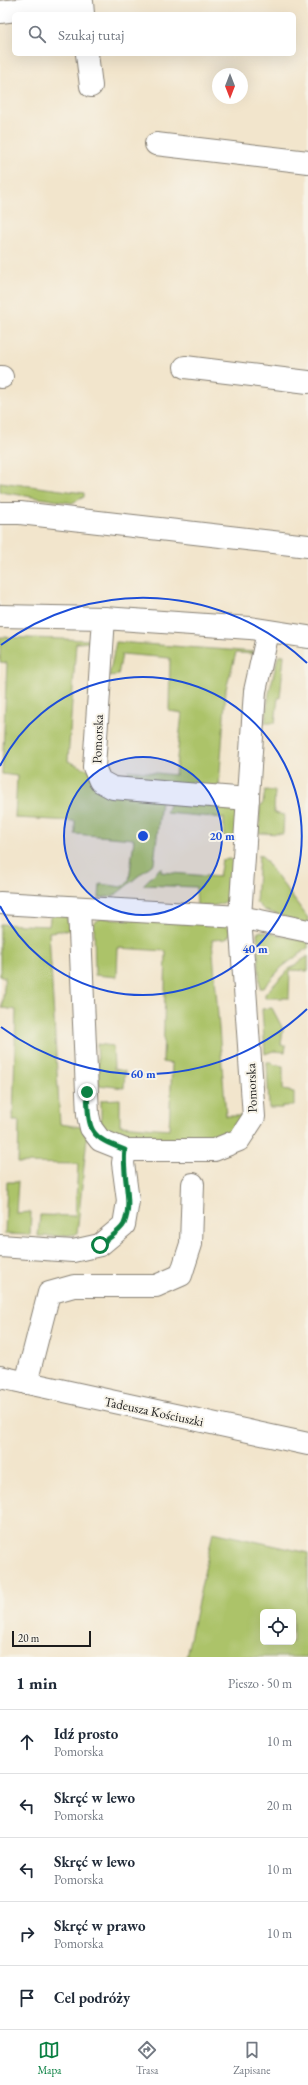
<!DOCTYPE html>
<html lang="pl">
<head>
<meta charset="utf-8">
<style>
	:root { --surface:#fff; --page:#f6f6f7; --text:#1f2937; --muted:#747a83; --line:#e0e1e3; --accent:#0b8043 }
	body { margin:0; font-family:"EB Garamond",serif; background:var(--page); color:var(--text) }
	.controls { position:absolute; right:12px; bottom:12px; display:grid; overflow:hidden; border-radius:6px; box-shadow:0 4px 16px #0002 }
	.controls button { width:36px; height:36px; display:grid; place-items:center; padding:0; border:0; border-bottom:1px solid var(--line); background:var(--surface); color:var(--text); font:20px sans-serif }
	.compass { position:absolute; left:212px; top:68px; width:36px; height:36px; border-radius:50%; background:var(--surface); box-shadow:0 4px 16px #0002; rotate:180deg }
	.scale { position:absolute; left:12px; bottom:10px; width:79px; box-sizing:border-box; padding-left:4px; border:2px solid #1c1c1c; border-top:0; font-size:11px; line-height:14px; white-space:nowrap; color:#1c1c1c; -webkit-text-stroke:3px #f7f3e8; paint-order:stroke }
	.stop { position:absolute; width:12px; height:12px; margin:-9px; border:3px solid #0b8043; border-radius:50%; background:#fff }
	.stop.end { background:#0b8043; border-color:#fff; box-shadow:0 1px 4px #0008 }
	.list { margin:0; padding:0; list-style:none }
	h2 { display:flex; justify-content:space-between; align-items:center; height:52px; margin:0; padding:0 16px; font-size:17px }
	h2 small { font-size:13px; font-weight:400; color:var(--muted) }
	.list li { display:grid; grid-template-columns:26px 1fr auto; gap:12px; align-items:center; box-sizing:border-box; height:64px; padding:0 16px; border-top:1px solid var(--line) }
	.list b { display:block; font-size:15px; white-space:nowrap }
	.list p { margin:0; font-size:13px; white-space:nowrap; color:var(--muted) }
	.list em { font-size:13px; font-style:normal; color:var(--muted) }
	.icon { flex:none; width:22px; height:22px; fill:none; stroke:currentColor; stroke-width:2; stroke-linecap:round; stroke-linejoin:round }
	.map { position:relative; flex:none; width:308px; height:1657px; overflow:hidden }
	.search { position:absolute; background:var(--surface); box-shadow:0 4px 16px #0002; left:12px; right:12px; top:12px; height:44px; display:flex; align-items:center; gap:10px; box-sizing:border-box; padding:0 14px; border-radius:6px; color:var(--muted); font-size:15px }
	.sheet { height:372px; background:var(--surface) }
	nav { display:flex; justify-content:space-around; align-items:center; box-sizing:border-box; height:56px; border-top:1px solid var(--line); background:var(--surface); font-size:11px; color:var(--muted) }
	nav a { display:grid; justify-items:center; gap:2px }
	nav .on { color:var(--accent) }
	.map>svg:first-child { display:block }
	.green { fill:#acc369; stroke:#647042; fill-rule:evenodd }
	.lines { fill:none; stroke-linecap:round; stroke-linejoin:round }
	.minor-casing { stroke:#878074; stroke-width:24 }
	.minor { stroke:#fff; stroke-width:22 }
	.route { stroke:#0b8043; stroke-width:5 }
	.ring { fill:none; stroke:#1d4ed8; stroke-width:2 }
	.labels { text-anchor:middle; stroke-width:4; stroke-linejoin:round; paint-order:stroke }
	.street-label { font-size:13px; fill:#1c1c1c; stroke:#f7f3e8 }
	.centre { fill:#1d4ed8; stroke:#f7f3e8; stroke-width:2 }
	.ring-label { font-size:12px; text-anchor:middle; font-weight:bold; fill:#1d4ed8; stroke:#f7f3e8; stroke-width:4; stroke-linejoin:round; paint-order:stroke }
</style>
</head>
<body>
<div class="map">
<svg width="308" height="1657" viewBox="0 0 308 1657">
	<rect width="100%" height="100%" fill="#f7f3e8"/>
	<filter id="ink" filterUnits="userSpaceOnUse"><feTurbulence type="fractalNoise" baseFrequency=".025" numOctaves="2"/><feDisplacementMap in="SourceGraphic" scale="8" xChannelSelector="R" yChannelSelector="G"/><feConvolveMatrix kernelMatrix="1 2 1 2 8 2 1 2 1" color-interpolation-filters="sRGB"/></filter>
	<filter id="wash" filterUnits="userSpaceOnUse"><feTurbulence type="fractalNoise" baseFrequency=".012" numOctaves="4" result="noise"/><feDisplacementMap in="SourceGraphic" scale="16" xChannelSelector="R" yChannelSelector="G"/><feGaussianBlur stdDeviation="0.9" result="paint"/><feColorMatrix in="noise" values="0 0 0 0 0 0 0 0 0 0 0 0 0 0 0 0 0 1.4 0 .05"/><feComposite in="paint" operator="in"/></filter>
	<g filter="url(#wash)">
		<rect width="100%" height="100%" fill="#f2e5cc"/>
		<!-- green -->
		<g class="green">
			<path d="M 0,482 L 84,493 L 84,497 L 72,503 L 0,492 Z"/>
			<path d="M 0,637 L 93,640 L 94,642 L 76,643 L 68,761 L 161,801 L 154,863 L 114,896 L 99,898 L 100,884 L 122,887 L 129,881 L 134,839 L 75,834 L 75,821 L 15,818 L 17,776 L 2,774 L 7,663 L 0,662 Z"/>
			<path d="M 116,642 L 256,652 L 254,654 L 236,653 L 226,689 L 219,786 L 130,784 L 128,770 L 175,775 L 182,713 L 169,711 L 170,658 L 122,654 L 118,675 L 109,676 Z"/>
			<path d="M 281,655 L 284,655 L 280,698 L 278,698 L 275,723 L 265,723 L 269,693 L 278,657 Z"/>
			<path d="M 265,790 L 275,791 L 274,813 L 284,815 L 283,834 L 259,833 L 260,806 L 263,803 Z"/>
			<path d="M 170,801 L 236,807 L 239,813 L 235,838 L 224,837 L 224,818 L 166,813 Z"/>
			<path d="M 259,855 L 262,856 L 308,918 L 308,925 L 264,910 L 256,902 Z"/>
			<path d="M 230,859 L 234,862 L 234,894 C 223,907 213,906 197,906 L 196,887 L 143,885 L 161,867 L 161,872 L 219,877 L 222,860 Z"/>
			<path d="M 51,910 L 65,911 L 70,930 L 49,932 L 60,1124 L 81,1127 L 87,1137 L 77,1234 L 63,1236 L 38,1236 L 40,1215 L 75,1216 L 78,1164 L 18,1163 L 19,1121 L 13,1121 L 16,1010 L 2,1008 L 5,977 L 0,976 L 0,924 L 49,926 Z"/>
			<path d="M 101,918 L 226,924 L 231,933 L 226,939 L 212,940 L 226,1116 L 242,1116 L 243,1125 L 221,1139 L 134,1142 L 108,1136 L 101,1123 L 101,1100 L 120,1099 L 120,1125 L 169,1129 L 172,1064 L 163,1062 L 166,951 L 118,948 L 117,977 L 95,975 L 94,923 Z"/>
			<path d="M 261,931 L 308,942 L 308,948 L 282,967 L 263,988 L 260,988 L 257,933 Z"/>
			<path d="M 308,956 L 308,971 L 290,970 L 289,998 L 265,998 L 265,994 L 289,969 Z"/>
			<path d="M 272,1008 L 283,1029 L 281,1045 L 286,1046 L 285,1052 L 273,1051 L 265,1054 L 262,1009 Z"/>
			<path d="M 97,1044 L 113,1046 L 114,1069 L 125,1071 L 124,1088 L 99,1085 Z"/>
			<path d="M 267,1062 L 272,1062 L 272,1064 L 283,1066 L 283,1090 L 294,1092 L 294,1106 L 282,1106 L 282,1108 L 269,1108 Z"/>
			<path d="M 7,1182 L 18,1182 L 16,1213 L 31,1212 L 30,1235 L 5,1234 Z"/>
			<path d="M 213,1532 L 308,1553 L 308,1657 L 186,1657 ZM 263,1612 L 293,1612 L 293,1642 L 263,1642 Z"/>
		</g>
	</g>
	<g filter="url(#ink)">
		<g class="lines">
			<!-- minor casing -->
			<g class="minor-casing">
				<g id="minor">
					<path d="M 0,12 L 82,2 L 83,14"/>
					<path d="M 87,54 L 91,86"/>
					<path d="M 156,144 L 308,162"/>
					<path d="M 185,367 L 308,382"/>
					<path d="M 0,377 L 2,377"/>
					<path d="M 0,513 L 20,513 L 308,546"/>
					<path d="M 0,616 L 104,618 L 250,628 L 308,637"/>
					<path d="M 104,618 L 94,767 L 100,781 L 113,788 L 248,799"/>
					<path d="M 0,903 L 240,917 L 255,691 L 268,632"/>
					<path d="M 79,908 L 88,1115 L 91,1128 L 100,1140 L 125,1150 L 214,1150 L 239,1140 L 254,1117 L 240,917 L 308,931"/>
					<path d="M 0,1246 L 73,1251 L 100,1245 L 124,1225 L 128,1201 L 123,1163 L 125,1150"/>
					<path d="M 0,1377 L 308,1444"/>
					<path d="M 26,1383 L 49,1293 L 74,1286 L 156,1286 L 181,1275 L 191,1244 L 193,1184"/>
				</g>
			</g>
			<!-- minor -->
			<use href="#minor" class="minor"/>
		</g>
	</g>
	<g class="lines" filter="url(#ink)">
		<!-- route -->
		<path class="route" d="M 87,1092 C 89,1132 88,1136 125,1150 C 121,1174 134,1201 124,1224 C 120,1232 107,1239 100,1245"/>
	</g>
	<!-- distance rings -->
	<circle cx="143" cy="836" r="79" fill="#1d4ed8" fill-opacity=".12"/>
	<g class="ring">
		<circle cx="143" cy="836" r="79"/>
		<path d="M0 766A159 159 0 1 1 0 906"/>
		<path d="M307 1009A238 238 0 0 1 1 1027M1 645A238 238 0 0 1 307 663"/>
	</g>
	<g class="labels">
		<!-- street labels -->
		<g class="street-label">
			<text transform="translate(97 739) rotate(-88)" y="5">Pomorska</text>
			<text transform="translate(251 1088) rotate(-92)" y="5">Pomorska</text>
			<text transform="translate(154 1411) rotate(12)" y="5">Tadeusza Kościuszki</text>
		</g>
	</g>
	<circle cx="143" cy="836" r="6" class="centre"/>
	<g class="ring-label">
		<text x="222" y="840">20 m</text>
		<text x="255" y="953">40 m</text>
		<text x="143" y="1078">60 m</text>
	</g>
</svg>
<div class="controls">
<button><svg class="icon" aria-label="locate" viewBox="0 0 24 24"><circle cx="12" cy="12" r="6"/><path d="M12 2v4M12 18v4M2 12h4M18 12h4"/></svg></button>
</div>
<svg class="compass" viewBox="-18 -18 36 36"><path d="M0-13l5 13h-10z" fill="#e53935"/><path d="M0 13l5-13h-10z" fill="#747a83"/></svg>
<div class="scale">20 m</div>
<div class="stop" style="left:100px;top:1245px"></div>
<div class="stop end" style="left:87px;top:1092px"></div>
<div class="search"><svg class="icon" aria-label="search" viewBox="0 0 24 24"><circle cx="10" cy="10" r="6"/><path d="M15 15l6 6"/></svg>Szukaj tutaj</div>
</div>
<section class="sheet">
<h2>1 min<small>Pieszo · 50 m</small></h2>
<ul class="list">
<li><svg class="icon" aria-label="ahead" viewBox="0 0 24 24"><path d="M12 20V5M6 11l6-6 6 6"/></svg><div><b>Idź prosto</b><p>Pomorska</p></div><em>10 m</em></li>
<li><svg class="icon" aria-label="left" viewBox="0 0 24 24"><path d="M17 20v-9H6M10 6l-5 5 5 5"/></svg><div><b>Skręć w lewo</b><p>Pomorska</p></div><em>20 m</em></li>
<li><svg class="icon" aria-label="left" viewBox="0 0 24 24"><path d="M17 20v-9H6M10 6l-5 5 5 5"/></svg><div><b>Skręć w lewo</b><p>Pomorska</p></div><em>10 m</em></li>
<li><svg class="icon" aria-label="right" viewBox="0 0 24 24"><path d="M7 20v-9h11M14 6l5 5-5 5"/></svg><div><b>Skręć w prawo</b><p>Pomorska</p></div><em>10 m</em></li>
<li><svg class="icon" aria-label="arrive" viewBox="0 0 24 24"><path d="M6 21V4h12l-3 4 3 4H6"/></svg><div><b>Cel podróży</b></div></li>
</ul>
</section>
<nav>
<a class="on"><svg class="icon" aria-label="map" viewBox="0 0 24 24"><path d="M3 6l6-2 6 2 6-2v14l-6 2-6-2-6 2zM9 4v14M15 6v14"/></svg>Mapa</a>
<a><svg class="icon" aria-label="directions" viewBox="0 0 24 24"><path d="M12 3l9 9-9 9-9-9zM9 14v-3h6M13 9l2 2-2 2"/></svg>Trasa</a>
<a><svg class="icon" aria-label="saved" viewBox="0 0 24 24"><path d="M7 4h10v16l-5-4-5 4z"/></svg>Zapisane</a>
</nav>
</body>
</html>
